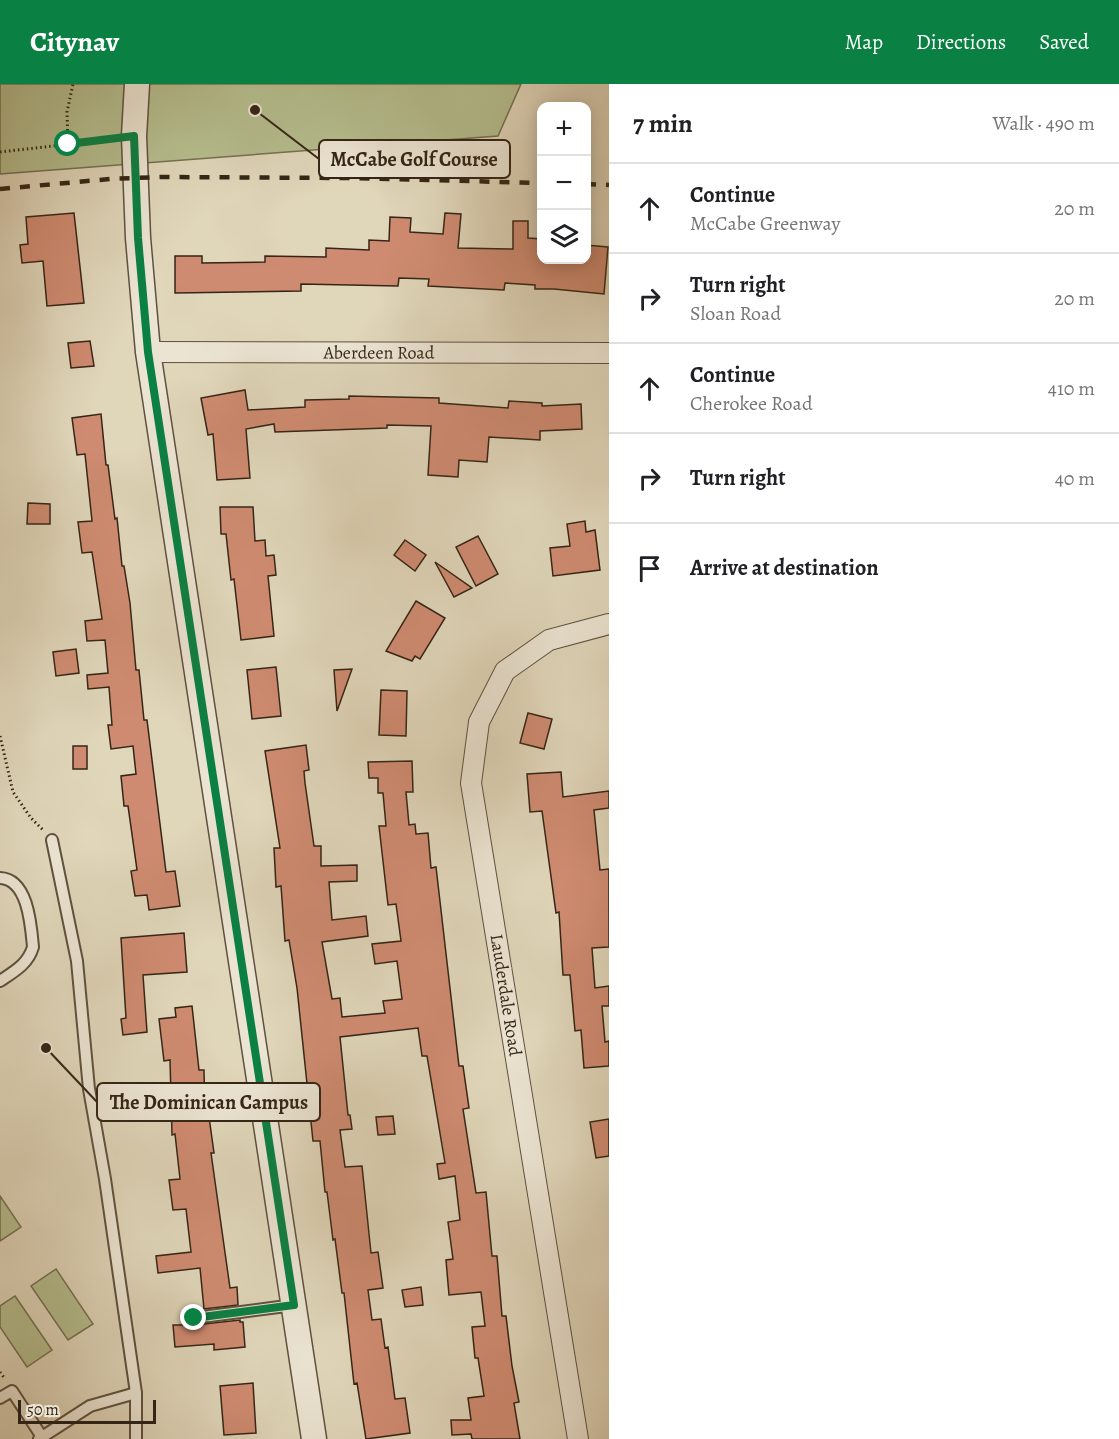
<!DOCTYPE html>
<html lang="en">
<head>
<meta charset="utf-8">
<style>
	:root { --surface:#fff; --page:#f6f6f6; --text:#202124; --muted:#757577; --line:#e0e0e0; --accent:#0b8043 }
	body { margin:0; font-family:Alegreya,serif; background:var(--page); color:var(--text) }
	.controls { position:absolute; right:18px; top:18px; display:grid; overflow:hidden; border-radius:12px; box-shadow:0 3px 15px #0003 }
	.controls button { width:54px; height:54px; display:grid; place-items:center; padding:0; border:0; border-bottom:2px solid var(--line); background:var(--surface); color:var(--text); font:30px sans-serif }
	.scale { position:absolute; left:18px; bottom:15px; width:138px; box-sizing:border-box; padding-left:6px; border:3px solid #342516; border-top:0; font-size:16px; line-height:21px; white-space:nowrap; color:#342516; -webkit-text-stroke:4px #ebe4d2; paint-order:stroke }
	.stop { position:absolute; width:18px; height:18px; margin:-14px; border:4px solid #0b8043; border-radius:50%; background:#fff }
	.stop.end { background:#0b8043; border-color:#fff; box-shadow:0 2px 6px #0008 }
	.list { margin:0; padding:0; list-style:none }
	h2 { display:flex; justify-content:space-between; align-items:center; height:78px; margin:0; padding:0 24px; font-size:26px }
	h2 small { font-size:20px; font-weight:400; color:var(--muted) }
	.list li { display:grid; grid-template-columns:39px 1fr auto; gap:18px; align-items:center; box-sizing:border-box; height:90px; padding:0 24px; border-top:2px solid var(--line) }
	.list b { display:block; font-size:22px; white-space:nowrap }
	.list p { margin:0; font-size:20px; white-space:nowrap; color:var(--muted) }
	.list em { font-size:20px; font-style:normal; color:var(--muted) }
	.icon { flex:none; width:33px; height:33px; fill:none; stroke:currentColor; stroke-width:2; stroke-linecap:round; stroke-linejoin:round }
	.map { position:relative; flex:none; width:609px; height:1355px; overflow:hidden }
	header { display:flex; align-items:center; gap:36px; box-sizing:border-box; height:84px; padding:0 30px; background:var(--accent); color:#fff }
	header strong { font-size:28px }
	nav { display:flex; gap:33px; margin-inline-start:auto; font-size:21px }
	main { display:flex }
	aside { flex:1; background:var(--surface) }
	.map>svg:first-child { display:block }
	.green { fill:#b5bd8e; stroke:#747152; stroke-width:1.5 }
	.building { fill:#cf8b71; stroke:#342516; stroke-width:1.5 }
	.lines { fill:none; stroke-linecap:round; stroke-linejoin:round }
	.service-casing { stroke:#5f513f; stroke-width:14 }
	.minor-casing { stroke:#5f513f; stroke-width:22 }
	.tertiary-casing { stroke:#5f513f; stroke-width:27 }
	.path { stroke:#342516; stroke-width:3; stroke-dasharray:1.5 3; stroke-linecap:butt }
	.service { stroke:#ebe4d2; stroke-width:10 }
	.minor { stroke:#ebe4d2; stroke-width:20 }
	.tertiary { stroke:#ebe4d2; stroke-width:24 }
	.rail { stroke:#342516; stroke-width:4.5; stroke-dasharray:10 10; stroke-linecap:butt }
	.route { stroke:#0b8043; stroke-width:8 }
	.labels { text-anchor:middle; stroke-width:4.5; stroke-linejoin:round; paint-order:stroke }
	.street-label { font-size:18px; fill:#342516; stroke:#ebe4d2 }
	.leader { fill:none; stroke:#342516; stroke-width:2 }
	.callout-dot { fill:#342516; stroke:#ebe4d2; stroke-width:2 }
	.callout { fill:#ebe4d2; stroke:#342516; stroke-width:2 }
	.callout-label { font-size:20px; text-anchor:middle; font-weight:bold; fill:#342516 }
</style>
</head>
<body>
<header>
<strong>Citynav</strong>
<nav><a>Map</a><a>Directions</a><a>Saved</a></nav>
</header>
<main>
<div class="map">
<svg width="609" height="1355" viewBox="0 0 609 1355">
	<rect width="100%" height="100%" fill="#e0d6ba"/>
	<filter id="stains"><feTurbulence type="fractalNoise" baseFrequency=".00333" numOctaves="4"/><feColorMatrix values="0 0 0 0 .2 0 0 0 0 .09 0 0 0 0 .02 0 0 0 .5 -.17"/></filter>
	<radialGradient id="worn" r=".72"><stop offset=".6" stop-color="#630" stop-opacity="0"/><stop offset="1" stop-color="#630" stop-opacity=".3"/></radialGradient>
	<!-- green -->
	<g class="green">
		<path d="M 0,0 L 521,0 L 498,52 L 0,90 Z"/>
		<path d="M 0,1112 L 21,1143 L 0,1157 Z"/>
		<path d="M 56,1185 L 93,1240 L 68,1256 L 31,1202 Z"/>
		<path d="M 15,1212 L 52,1266 L 27,1283 L 0,1243 L 0,1222 Z"/>
	</g>
	<!-- building -->
	<g class="building">
		<path d="M 74,129 L 84,219 L 47,222 L 43,177 L 22,179 L 20,161 L 28,160 L 26,133 Z"/>
		<path d="M 445,129 L 461,130 L 458,164 L 513,165 L 513,137 L 528,137 L 528,154 L 542,155 L 542,176 L 586,176 L 586,161 L 608,163 L 604,210 L 554,205 L 535,205 L 535,201 L 505,199 L 504,206 L 428,202 L 429,195 L 399,194 L 398,202 L 301,200 L 301,207 L 175,209 L 175,172 L 202,172 L 202,179 L 265,178 L 265,172 L 326,173 L 326,164 L 369,166 L 369,156 L 389,157 L 390,133 L 411,134 L 410,148 L 443,150 Z"/>
		<path d="M 90,257 L 94,282 L 71,284 L 68,259 Z"/>
		<path d="M 245,306 L 248,326 L 305,323 L 305,316 L 349,315 L 349,312 L 439,314 L 439,319 L 508,324 L 509,317 L 542,319 L 542,322 L 581,320 L 582,345 L 540,347 L 540,356 L 489,353 L 487,378 L 459,376 L 458,393 L 428,391 L 431,342 L 387,341 L 387,344 L 275,348 L 274,340 L 246,345 L 250,394 L 217,396 L 213,350 L 208,351 L 201,314 Z"/>
		<path d="M 101,330 L 106,381 L 108,381 L 115,435 L 117,434 L 122,482 L 124,482 L 130,519 L 136,586 L 139,586 L 144,636 L 147,636 L 166,788 L 175,787 L 180,822 L 149,826 L 147,811 L 135,812 L 131,787 L 137,786 L 128,722 L 124,722 L 121,692 L 136,690 L 133,662 L 111,665 L 108,641 L 112,641 L 109,603 L 88,605 L 87,591 L 108,589 L 105,556 L 87,557 L 85,537 L 102,535 L 92,468 L 82,469 L 78,438 L 92,437 L 85,370 L 77,371 L 72,334 Z"/>
		<path d="M 28,419 L 50,420 L 50,440 L 27,440 Z"/>
		<path d="M 220,423 L 253,423 L 255,457 L 265,456 L 266,472 L 274,471 L 276,491 L 268,492 L 274,552 L 241,556 L 234,495 L 231,496 L 226,450 L 221,450 Z"/>
		<path d="M 585,437 L 586,448 L 595,446 L 600,486 L 553,492 L 550,464 L 570,462 L 567,440 Z"/>
		<path d="M 478,452 L 498,490 L 476,502 L 456,463 Z"/>
		<path d="M 405,456 L 426,471 L 415,487 L 394,471 Z"/>
		<path d="M 435,478 L 472,504 L 454,513 Z"/>
		<path d="M 416,517 L 445,534 L 420,575 L 415,572 L 412,577 L 386,567 Z"/>
		<path d="M 76,565 L 79,589 L 56,592 L 53,568 Z"/>
		<path d="M 276,583 L 281,632 L 252,635 L 247,586 Z"/>
		<path d="M 352,585 L 337,627 L 334,586 Z"/>
		<path d="M 381,606 L 407,607 L 406,652 L 379,651 Z"/>
		<path d="M 528,629 L 552,635 L 544,665 L 520,659 Z"/>
		<path d="M 306,661 L 309,686 L 304,687 L 305,699 L 314,762 L 321,762 L 321,782 L 357,781 L 357,797 L 329,798 L 332,836 L 366,832 L 368,852 L 322,858 L 332,915 L 340,914 L 342,933 L 385,929 L 383,917 L 402,915 L 397,877 L 375,880 L 372,860 L 401,857 L 396,820 L 388,821 L 379,742 L 386,742 L 383,709 L 378,709 L 378,694 L 369,694 L 368,678 L 412,677 L 413,708 L 406,708 L 409,741 L 415,740 L 416,750 L 428,749 L 431,784 L 436,783 L 459,982 L 463,982 L 469,1024 L 463,1025 L 476,1109 L 486,1108 L 492,1172 L 497,1172 L 502,1232 L 506,1232 L 512,1282 L 519,1318 L 514,1319 L 520,1355 L 472,1355 L 471,1350 L 452,1351 L 451,1336 L 471,1336 L 468,1314 L 484,1312 L 478,1274 L 475,1274 L 472,1243 L 485,1242 L 481,1208 L 449,1211 L 446,1176 L 453,1175 L 448,1138 L 460,1136 L 455,1092 L 439,1095 L 437,1080 L 445,1079 L 427,972 L 422,972 L 418,944 L 340,953 L 348,1031 L 350,1031 L 352,1045 L 340,1046 L 345,1083 L 362,1082 L 371,1169 L 378,1168 L 383,1204 L 368,1206 L 372,1236 L 381,1235 L 385,1264 L 388,1263 L 395,1315 L 405,1314 L 410,1349 L 366,1355 L 357,1299 L 354,1300 L 344,1209 L 342,1209 L 335,1155 L 333,1156 L 327,1108 L 325,1108 L 320,1057 L 313,1057 L 297,904 L 289,856 L 285,857 L 281,802 L 276,803 L 274,764 L 280,764 L 265,667 Z"/>
		<rect x="73" y="662" width="14" height="23"/>
		<path d="M 561,688 L 563,713 L 609,707 L 609,724 L 594,726 L 600,786 L 609,785 L 609,863 L 592,864 L 595,904 L 609,902 L 609,922 L 602,922 L 605,958 L 609,957 L 609,982 L 584,984 L 581,946 L 575,947 L 570,891 L 563,891 L 559,828 L 556,829 L 542,727 L 530,728 L 527,690 Z"/>
		<path d="M 184,849 L 187,888 L 143,891 L 147,948 L 123,951 L 121,935 L 126,934 L 121,854 Z"/>
		<path d="M 192,922 L 199,986 L 204,986 L 205,1033 L 209,1033 L 214,1069 L 211,1069 L 230,1204 L 237,1203 L 238,1221 L 204,1225 L 200,1184 L 158,1189 L 156,1172 L 191,1168 L 186,1125 L 173,1126 L 169,1096 L 180,1095 L 175,1050 L 172,1051 L 170,976 L 164,977 L 159,935 L 176,933 L 175,924 Z"/>
		<path d="M 393,1032 L 395,1050 L 378,1051 L 376,1033 Z"/>
		<path d="M 609,1035 L 609,1072 L 596,1074 L 590,1038 Z"/>
		<path d="M 421,1203 L 423,1221 L 405,1223 L 402,1206 Z"/>
		<path d="M 240,1236 L 240,1238 L 243,1238 L 245,1263 L 214,1266 L 214,1260 L 175,1263 L 173,1241 L 195,1241 Z"/>
		<path d="M 253,1299 L 256,1349 L 224,1351 L 220,1302 Z"/>
	</g>
	<g class="lines">
		<!-- service casing -->
		<g class="service-casing">
			<g id="service">
				<path d="M 52,756 L 77,877 L 89,1005 L 105,1095 L 136,1309 L 136,1355"/>
				<path d="M 0,794 C 28,795 31,841 33,863 C 28,880 15,887 0,897"/>
				<path d="M 194,1234 L 294,1221"/>
				<path d="M 0,1314 L 12,1307 L 42,1353"/>
				<path d="M 39,1355 L 90,1322 L 136,1309"/>
			</g>
		</g>
		<!-- minor casing -->
		<g class="minor-casing">
			<g id="minor">
				<path id="s1" d="M 148,268 L 609,269"/>
				<path d="M 578,1355 L 471,699 L 479,638 L 505,587 L 549,556 L 609,540"/>
			</g>
		</g>
		<!-- tertiary casing -->
		<g class="tertiary-casing">
			<path id="tertiary" d="M 137,0 L 134,52 L 138,154 L 148,268 L 314,1355"/>
		</g>
		<!-- path -->
		<g class="path">
			<path d="M 68,60 L 67,28 L 73,0"/>
			<path d="M 0,68 L 114,55"/>
			<path d="M 0,652 L 13,708 L 31,734 L 43,746"/>
			<path d="M 0,1288 L 5,1295"/>
		</g>
		<!-- service -->
		<use href="#service" class="service"/>
		<!-- minor -->
		<use href="#minor" class="minor"/>
		<!-- tertiary -->
		<use href="#tertiary" class="tertiary"/>
		<!-- rail -->
		<g class="rail">
			<path d="M 586,100 L 609,101"/>
			<path d="M 0,105 L 110,95 L 160,93 L 350,94 L 542,99"/>
		</g>
	</g>
	<g class="lines">
		<!-- route -->
		<path class="route" d="M 68,60 L 134,52 L 138,154 L 148,268 L 294,1221 L 194,1234"/>
	</g>
	<g class="labels">
		<!-- street labels -->
		<g class="street-label">
			<text dy="6" stroke="none"><textPath href="#s1" startOffset="231">Aberdeen Road</textPath></text>
			<text transform="translate(506 911) rotate(81)" y="6">Lauderdale Road</text>
		</g>
	</g>
	<!-- callouts -->
	<path class="leader" d="M255 26L319 75M46 964L97 1018"/>
	<g class="callout-dot">
		<circle cx="255" cy="26" r="6"/>
		<circle cx="46" cy="964" r="6"/>
	</g>
	<g class="callout">
		<rect x="319" y="56" width="191" height="38" rx="6"/>
		<rect x="97" y="999" width="223" height="38" rx="6"/>
	</g>
	<g class="callout-label">
		<text x="414" y="82">McCabe Golf Course</text>
		<text x="209" y="1025">The Dominican Campus</text>
	</g>
	<rect width="100%" height="100%" filter="url(#stains)"/>
	<rect width="100%" height="100%" fill="url(#worn)"/>
</svg>
<div class="controls">
<button>+</button>
<button>−</button>
<button><svg class="icon" aria-label="layers" viewBox="0 0 24 24"><path d="M12 4l9 5-9 5-9-5zM3 14l9 5 9-5"/></svg></button>
</div>
<div class="scale">50 m</div>
<div class="stop" style="left:68px;top:60px"></div>
<div class="stop end" style="left:194px;top:1234px"></div>
</div>
<aside>
<h2>7 min<small>Walk · 490 m</small></h2>
<ul class="list">
<li><svg class="icon" aria-label="ahead" viewBox="0 0 24 24"><path d="M12 20V5M6 11l6-6 6 6"/></svg><div><b>Continue</b><p>McCabe Greenway</p></div><em>20 m</em></li>
<li><svg class="icon" aria-label="right" viewBox="0 0 24 24"><path d="M7 20v-9h11M14 6l5 5-5 5"/></svg><div><b>Turn right</b><p>Sloan Road</p></div><em>20 m</em></li>
<li><svg class="icon" aria-label="ahead" viewBox="0 0 24 24"><path d="M12 20V5M6 11l6-6 6 6"/></svg><div><b>Continue</b><p>Cherokee Road</p></div><em>410 m</em></li>
<li><svg class="icon" aria-label="right" viewBox="0 0 24 24"><path d="M7 20v-9h11M14 6l5 5-5 5"/></svg><div><b>Turn right</b></div><em>40 m</em></li>
<li><svg class="icon" aria-label="arrive" viewBox="0 0 24 24"><path d="M6 21V4h12l-3 4 3 4H6"/></svg><div><b>Arrive at destination</b></div></li>
</ul>
</aside>
</main>
</body>
</html>
